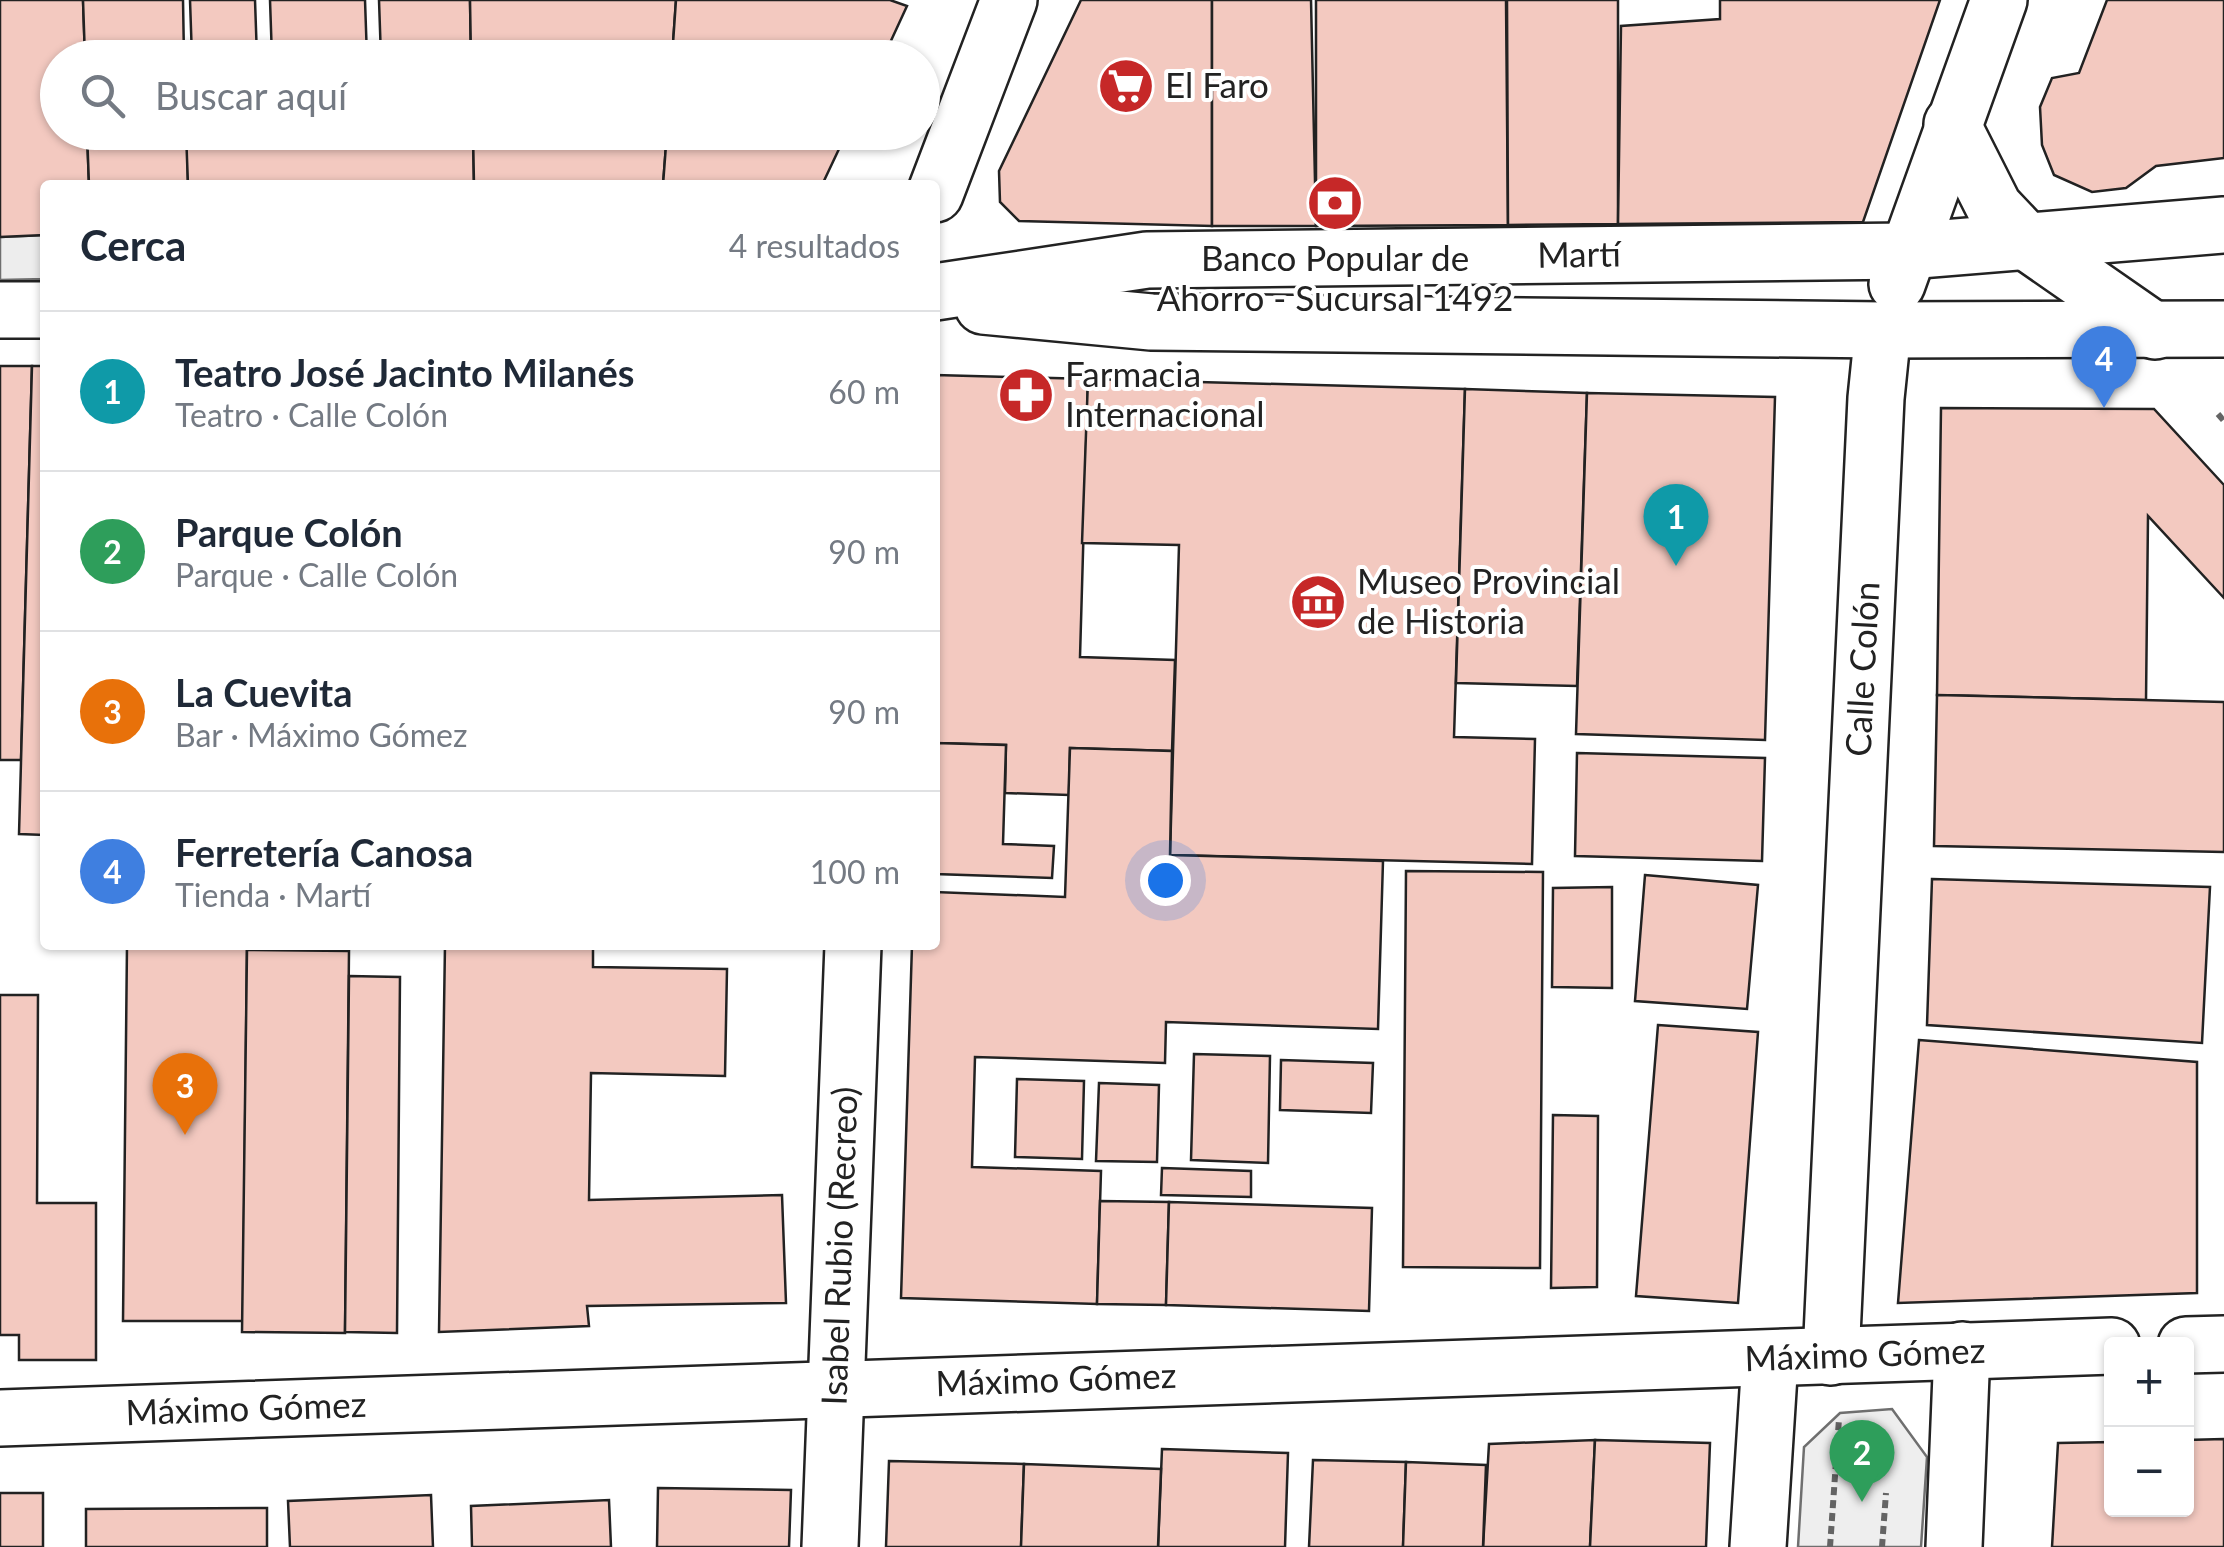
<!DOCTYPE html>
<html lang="es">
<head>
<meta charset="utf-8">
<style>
	:root { --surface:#fff; --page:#f6f6f7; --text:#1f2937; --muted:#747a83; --line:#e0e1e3; --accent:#c62828 }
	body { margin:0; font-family:Lato,sans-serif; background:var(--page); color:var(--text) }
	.controls { position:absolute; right:30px; bottom:30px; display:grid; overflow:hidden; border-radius:10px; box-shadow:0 2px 8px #0004 }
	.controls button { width:90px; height:90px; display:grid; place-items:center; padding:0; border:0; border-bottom:2px solid var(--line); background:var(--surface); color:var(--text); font:50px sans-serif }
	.you { position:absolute; left:1165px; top:880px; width:35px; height:35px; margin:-25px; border:8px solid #fff; border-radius:50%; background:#1a73e8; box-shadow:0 0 0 15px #1a73e833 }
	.badge { display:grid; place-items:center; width:65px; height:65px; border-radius:50%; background:var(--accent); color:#fff; font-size:32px; font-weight:700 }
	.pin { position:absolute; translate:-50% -82px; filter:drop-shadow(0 2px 5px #0008) }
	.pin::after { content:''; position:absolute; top:52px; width:35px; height:30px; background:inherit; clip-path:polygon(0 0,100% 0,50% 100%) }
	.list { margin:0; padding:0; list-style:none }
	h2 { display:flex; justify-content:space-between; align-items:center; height:130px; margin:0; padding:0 40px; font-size:42px }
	h2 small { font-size:32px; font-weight:400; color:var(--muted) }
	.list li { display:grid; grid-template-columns:65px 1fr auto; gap:30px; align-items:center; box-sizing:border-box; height:160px; padding:0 40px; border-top:2px solid var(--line) }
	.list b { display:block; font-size:38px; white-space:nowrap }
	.list p { margin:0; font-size:32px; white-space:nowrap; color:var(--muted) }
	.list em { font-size:32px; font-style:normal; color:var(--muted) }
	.icon { flex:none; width:55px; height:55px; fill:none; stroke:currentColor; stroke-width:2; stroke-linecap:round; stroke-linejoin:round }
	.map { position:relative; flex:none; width:2224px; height:1547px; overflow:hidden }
	.search { position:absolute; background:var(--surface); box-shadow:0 2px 8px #0004; left:40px; top:40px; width:900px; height:110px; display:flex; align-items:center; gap:25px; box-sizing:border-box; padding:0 35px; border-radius:55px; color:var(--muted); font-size:38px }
	.panel { position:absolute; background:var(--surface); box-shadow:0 2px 8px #0004; left:40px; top:180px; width:900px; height:770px; border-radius:10px }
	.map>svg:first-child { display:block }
	.green { fill:#eee; stroke:#6f6f6f; stroke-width:2.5 }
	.parking { fill:#ededed; stroke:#6f6f6f; stroke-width:2.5 }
	.building { fill:#f3c9c0; stroke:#222; stroke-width:2.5 }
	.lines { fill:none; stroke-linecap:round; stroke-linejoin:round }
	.minor-casing { stroke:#222; stroke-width:60 }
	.major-casing { stroke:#222; stroke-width:60 }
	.path { stroke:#646464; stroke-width:6; stroke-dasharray:8 5; stroke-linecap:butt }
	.minor { stroke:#fff; stroke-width:55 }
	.major { stroke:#fff; stroke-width:55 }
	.labels { text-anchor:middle; stroke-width:8; stroke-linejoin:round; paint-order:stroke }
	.poi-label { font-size:35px; fill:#222; stroke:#fff; text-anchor:start }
	.street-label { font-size:35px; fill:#222; stroke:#fff }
</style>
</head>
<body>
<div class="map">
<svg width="2224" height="1547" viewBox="0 0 2224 1547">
	<rect width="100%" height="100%" fill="#fff"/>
	<!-- green -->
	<path class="green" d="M 1892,1409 L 1927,1457 L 1921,1547 L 1798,1547 L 1804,1447 L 1840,1413 Z"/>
	<!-- parking -->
	<path class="parking" d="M 45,235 L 45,279 L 0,280 L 0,237 Z"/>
	<!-- building -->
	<g class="building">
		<path d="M 0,0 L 83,0 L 85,58 L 58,58 L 58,132 L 87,132 L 89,185 L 45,185 L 45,235 L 0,237 Z"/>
		<path d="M 83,0 L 183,0 L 184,58 L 85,58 Z"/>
		<path d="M 190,0 L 255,0 L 257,58 L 192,58 Z"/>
		<path d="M 270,0 L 365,0 L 367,58 L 272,58 Z"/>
		<path d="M 379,0 L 470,0 L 471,58 L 381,58 Z"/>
		<path d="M 470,0 L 676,0 L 672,58 L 471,58 Z"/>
		<path d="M 676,0 L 890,0 L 907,6 L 883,58 L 672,58 Z"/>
		<path d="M 1081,0 L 1212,0 L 1212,226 L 1019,221 L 1000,202 L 999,171 Z"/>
		<path d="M 1212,0 L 1311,0 L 1316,226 L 1212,226 Z"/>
		<path d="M 1316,0 L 1506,0 L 1508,225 L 1316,226 Z"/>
		<path d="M 1507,0 L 1618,0 L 1618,224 L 1508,225 Z"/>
		<path d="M 1720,0 L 1940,0 L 1863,222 L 1618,224 L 1621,26 L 1720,19 Z"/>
		<path d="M 2107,0 L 2224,0 L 2224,158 L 2156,166 L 2126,188 L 2092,192 L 2054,175 L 2042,145 L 2040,107 L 2052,78 L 2079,73 Z"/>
		<path d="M 87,132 L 187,132 L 188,185 L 89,185 Z"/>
		<path d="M 186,132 L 473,132 L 474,185 L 188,185 Z"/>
		<path d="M 473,132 L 667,132 L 663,185 L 474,185 Z"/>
		<path d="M 667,132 L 847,132 L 822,185 L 663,185 Z"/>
		<path d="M 0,366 L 32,366 L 21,760 L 0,760 Z"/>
		<path d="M 32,366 L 45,366 L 45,835 L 19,834 Z"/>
		<path d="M 935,375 L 1088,379 L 1080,657 L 1175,660 L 1172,751 L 1070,748 L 1069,795 L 1005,793 L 1006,745 L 935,743 Z"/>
		<path d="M 1088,379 L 1465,389 L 1454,737 L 1535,739 L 1532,864 L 1170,855 L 1179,545 L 1082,543 Z"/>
		<path d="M 1465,389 L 1587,393 L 1577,686 L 1456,683 Z"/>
		<path d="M 1587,393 L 1775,397 L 1765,740 L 1576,734 Z"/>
		<path d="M 1941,408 L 2154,409 L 2224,485 L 2224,598 L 2148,516 L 2146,700 L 1937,695 Z"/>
		<path d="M 1937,695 L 2224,702 L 2224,852 L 1934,846 Z"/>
		<path d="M 935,743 L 1006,745 L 1003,844 L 1054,846 L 1052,878 L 935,874 Z"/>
		<path d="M 1070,748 L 1172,751 L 1170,855 L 1383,861 L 1378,1029 L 1166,1022 L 1165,1063 L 975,1057 L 972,1167 L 1101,1171 L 1097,1304 L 901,1298 L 912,945 L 935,945 L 935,892 L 1065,897 Z"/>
		<path d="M 1577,753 L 1765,758 L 1762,861 L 1575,856 Z"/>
		<path d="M 1406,871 L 1543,872 L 1540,1268 L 1403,1267 Z"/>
		<path d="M 1645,875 L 1758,885 L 1747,1009 L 1635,1001 Z"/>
		<path d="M 1932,879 L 2210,887 L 2202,1043 L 1927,1025 Z"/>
		<path d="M 1612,887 L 1612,988 L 1552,987 L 1553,888 Z"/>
		<path d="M 127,945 L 247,945 L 243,1321 L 123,1321 Z"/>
		<path d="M 445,945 L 593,945 L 593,967 L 727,969 L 725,1076 L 591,1073 L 589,1200 L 782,1195 L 786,1303 L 587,1306 L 589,1326 L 439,1332 Z"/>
		<path d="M 247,950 L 349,951 L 345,1333 L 242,1332 Z"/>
		<path d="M 349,976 L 400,977 L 397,1333 L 345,1332 Z"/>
		<path d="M 0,995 L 38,995 L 37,1203 L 96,1203 L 96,1360 L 19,1360 L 19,1335 L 0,1335 Z"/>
		<path d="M 1658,1025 L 1758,1032 L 1738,1303 L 1636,1296 Z"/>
		<path d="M 1919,1040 L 2197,1062 L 2197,1293 L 1898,1303 Z"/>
		<path d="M 1194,1054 L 1270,1056 L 1268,1163 L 1191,1160 Z"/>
		<path d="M 1281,1060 L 1373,1063 L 1371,1113 L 1280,1110 Z"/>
		<path d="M 1017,1079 L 1084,1081 L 1082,1159 L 1015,1157 Z"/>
		<path d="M 1099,1083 L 1159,1085 L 1157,1162 L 1096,1161 Z"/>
		<path d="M 1553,1115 L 1598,1116 L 1597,1287 L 1551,1288 Z"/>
		<path d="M 1162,1168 L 1251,1171 L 1251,1197 L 1161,1195 Z"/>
		<path d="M 1100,1201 L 1169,1202 L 1166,1305 L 1097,1304 Z"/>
		<path d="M 1169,1202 L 1372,1208 L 1369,1311 L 1166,1305 Z"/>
		<path d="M 2224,1439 L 2224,1547 L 2052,1547 L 2058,1443 L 2112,1442 L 2112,1510 L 2186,1510 L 2186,1440 Z"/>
		<path d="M 1595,1440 L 1590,1547 L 1483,1547 L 1489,1444 Z"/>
		<path d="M 1595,1440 L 1710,1443 L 1706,1547 L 1590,1547 Z"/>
		<path d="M 1162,1449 L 1288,1453 L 1285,1547 L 1158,1547 Z"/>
		<path d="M 1313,1460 L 1406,1462 L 1403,1547 L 1309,1547 Z"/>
		<path d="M 889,1461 L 1024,1464 L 1021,1547 L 886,1547 Z"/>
		<path d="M 1406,1462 L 1486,1465 L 1483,1547 L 1403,1547 Z"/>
		<path d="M 1024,1464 L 1161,1469 L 1158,1547 L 1021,1547 Z"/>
		<path d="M 658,1488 L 791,1490 L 789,1547 L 657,1547 Z"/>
		<rect x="0" y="1493" width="43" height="54"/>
		<path d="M 431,1495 L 433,1547 L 290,1547 L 288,1501 Z"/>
		<path d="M 609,1500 L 611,1547 L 472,1547 L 471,1506 Z"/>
		<path d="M 267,1508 L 267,1547 L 86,1547 L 86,1509 Z"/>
	</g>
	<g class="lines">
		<!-- minor casing -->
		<g class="minor-casing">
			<g id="minor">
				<path d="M 1831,1357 L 1876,398 L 1883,330"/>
				<path d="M 1758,1547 L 1770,1359"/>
				<path d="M 1954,1547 L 1962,1350"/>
			</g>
		</g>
		<!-- major casing -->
		<g class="major-casing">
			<g id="major">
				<path d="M 1952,124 L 1994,207 L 2027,242 L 2155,331"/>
				<path d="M 935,194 L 1009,0"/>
				<path d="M 1897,284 L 1999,0"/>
				<path d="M 935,292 L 1147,260 L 1907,251 L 2224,225"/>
				<path d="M 983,306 L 1151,322 L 1883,330 L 2224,329"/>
				<path d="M 0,310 L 45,310"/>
				<path d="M 2186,1345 L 2224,1344"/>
				<path d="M 0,1418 L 2112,1346"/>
				<path d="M 830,1547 L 853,945"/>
			</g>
		</g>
		<!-- path -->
		<g class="path">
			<path d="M 2218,414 L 2224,421"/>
			<path d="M 1830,1547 L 1839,1419"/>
			<path d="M 1882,1547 L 1886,1493"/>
		</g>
		<!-- minor -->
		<use href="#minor" class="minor"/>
		<!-- major -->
		<use href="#major" class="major"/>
	</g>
	<!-- icons -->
	<defs>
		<g id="supermarket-disc" transform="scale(2.875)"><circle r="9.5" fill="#c62828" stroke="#fff"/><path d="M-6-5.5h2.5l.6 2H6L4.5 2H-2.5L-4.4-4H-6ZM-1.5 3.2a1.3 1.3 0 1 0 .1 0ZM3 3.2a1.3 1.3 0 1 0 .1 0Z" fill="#fff"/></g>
		<g id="bank-disc" transform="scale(2.875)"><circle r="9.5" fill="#c62828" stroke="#fff"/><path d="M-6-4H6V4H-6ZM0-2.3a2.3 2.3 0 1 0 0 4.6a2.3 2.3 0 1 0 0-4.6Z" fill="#fff"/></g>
		<g id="pharmacy-disc" transform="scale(2.875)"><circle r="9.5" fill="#c62828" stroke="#fff"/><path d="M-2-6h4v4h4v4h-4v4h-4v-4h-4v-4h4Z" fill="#fff"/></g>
		<g id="museum-disc" transform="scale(2.875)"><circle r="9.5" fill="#c62828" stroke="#fff"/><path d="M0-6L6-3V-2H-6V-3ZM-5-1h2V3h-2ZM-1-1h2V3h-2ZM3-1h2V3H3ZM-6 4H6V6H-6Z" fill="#fff"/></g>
	</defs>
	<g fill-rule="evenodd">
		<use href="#supermarket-disc" x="1126" y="86"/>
		<use href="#bank-disc" x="1335" y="203"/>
		<use href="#pharmacy-disc" x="1026" y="395"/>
		<use href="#museum-disc" x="1318" y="602"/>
	</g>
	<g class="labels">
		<!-- poi labels -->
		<g class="poi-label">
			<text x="1165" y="98">El Faro</text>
			<text x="1335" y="271" text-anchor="middle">Banco Popular de<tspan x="1335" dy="40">Ahorro - Sucursal 1492</tspan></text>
			<text x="1065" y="387">Farmacia<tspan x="1065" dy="40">Internacional</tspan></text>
			<text x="1357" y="594">Museo Provincial<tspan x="1357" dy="40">de Historia</tspan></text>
		</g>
		<!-- street labels -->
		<g class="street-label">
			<text transform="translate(1579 255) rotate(-1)" y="12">Martí</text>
			<text transform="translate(1863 669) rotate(-87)" y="12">Calle Colón</text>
			<text transform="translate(840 1246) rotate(-88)" y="12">Isabel Rubio (Recreo)</text>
			<text transform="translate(1865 1355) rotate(-2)" y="12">Máximo Gómez</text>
			<text transform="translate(1056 1380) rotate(-2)" y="12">Máximo Gómez</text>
			<text transform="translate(246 1409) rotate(-2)" y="12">Máximo Gómez</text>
		</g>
	</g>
</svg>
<div class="controls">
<button>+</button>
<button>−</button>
</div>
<div class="you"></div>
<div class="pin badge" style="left:1676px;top:566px;background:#0f9aa8">1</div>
<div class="pin badge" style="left:1862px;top:1502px;background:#2e9e5b">2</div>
<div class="pin badge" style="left:185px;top:1135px;background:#e8710a">3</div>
<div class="pin badge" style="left:2104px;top:408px;background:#3f7fe0">4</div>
<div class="search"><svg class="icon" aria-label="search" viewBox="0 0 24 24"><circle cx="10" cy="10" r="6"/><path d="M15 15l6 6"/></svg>Buscar aquí</div>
<section class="panel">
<h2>Cerca<small>4 resultados</small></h2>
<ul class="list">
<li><span class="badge" style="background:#0f9aa8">1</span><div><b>Teatro José Jacinto Milanés</b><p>Teatro · Calle Colón</p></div><em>60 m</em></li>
<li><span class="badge" style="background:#2e9e5b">2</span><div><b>Parque Colón</b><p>Parque · Calle Colón</p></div><em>90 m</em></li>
<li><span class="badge" style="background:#e8710a">3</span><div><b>La Cuevita</b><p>Bar · Máximo Gómez</p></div><em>90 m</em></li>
<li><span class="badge" style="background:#3f7fe0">4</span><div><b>Ferretería Canosa</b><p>Tienda · Martí</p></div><em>100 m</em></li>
</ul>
</section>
</div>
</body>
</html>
